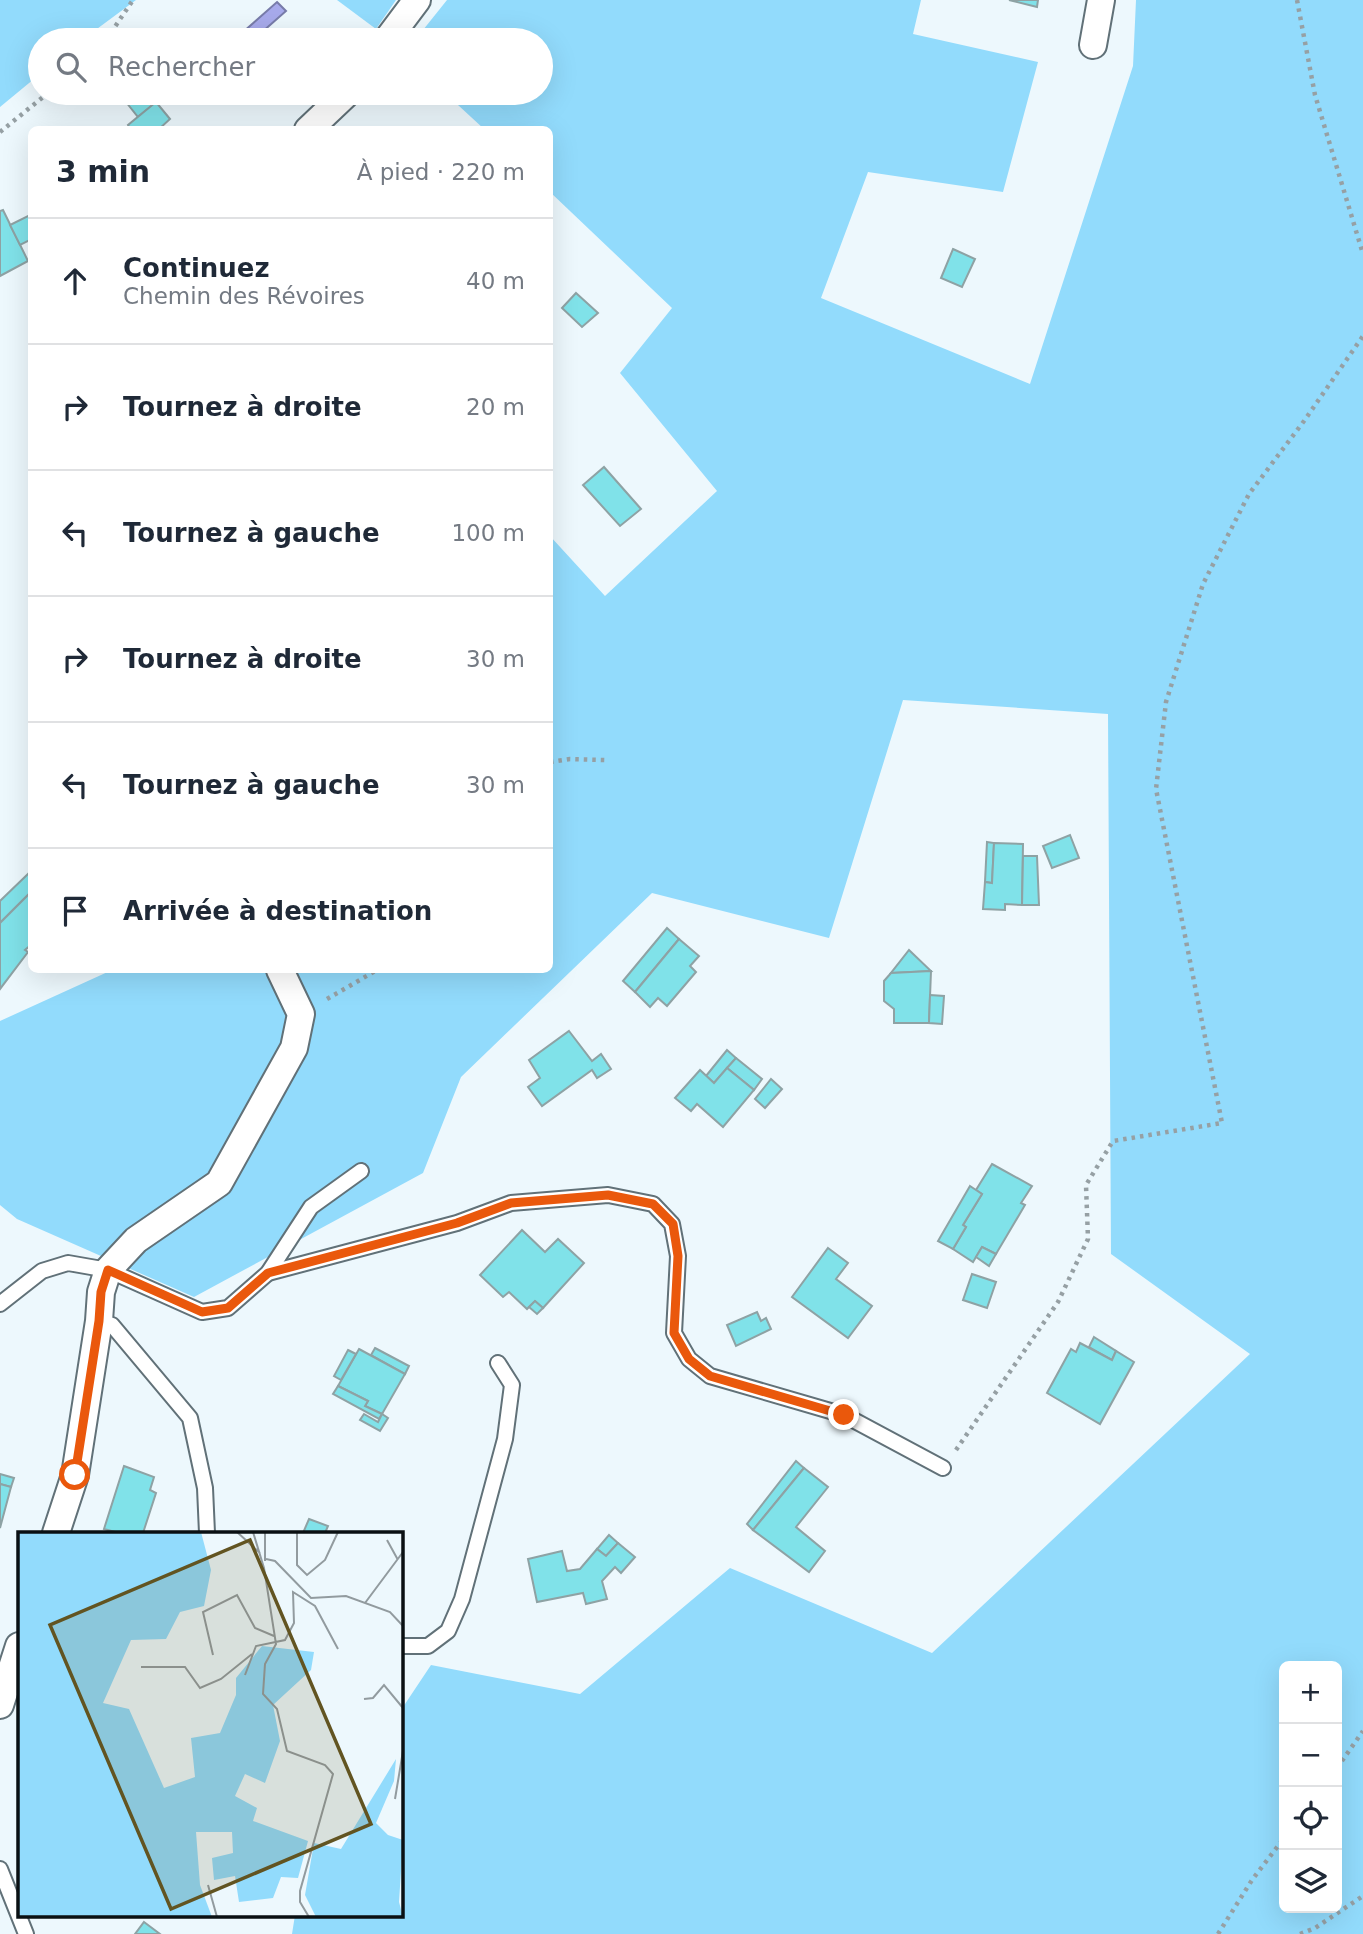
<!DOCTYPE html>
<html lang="fr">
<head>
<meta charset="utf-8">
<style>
	:root { --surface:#fff; --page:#f2f2f3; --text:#1f2937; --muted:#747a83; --line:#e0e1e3 }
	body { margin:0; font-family:"DejaVu Sans",sans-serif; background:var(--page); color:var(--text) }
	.controls { position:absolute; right:21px; bottom:21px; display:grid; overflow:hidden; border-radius:10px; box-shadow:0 7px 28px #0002 }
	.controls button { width:63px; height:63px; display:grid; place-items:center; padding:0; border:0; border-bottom:2px solid var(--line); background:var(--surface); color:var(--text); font:35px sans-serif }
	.stop { position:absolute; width:21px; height:21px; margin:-16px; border:5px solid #ea580c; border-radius:50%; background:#fff }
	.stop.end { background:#ea580c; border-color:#fff; box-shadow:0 2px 7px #0008 }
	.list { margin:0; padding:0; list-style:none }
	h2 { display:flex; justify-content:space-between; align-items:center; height:91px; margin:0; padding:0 28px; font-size:30px }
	h2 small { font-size:23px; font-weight:400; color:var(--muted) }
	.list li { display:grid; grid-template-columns:46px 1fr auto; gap:21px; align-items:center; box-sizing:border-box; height:126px; padding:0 28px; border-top:2px solid var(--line) }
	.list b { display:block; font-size:26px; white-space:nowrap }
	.list p { margin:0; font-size:23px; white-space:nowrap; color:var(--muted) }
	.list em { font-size:23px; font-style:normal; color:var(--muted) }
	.icon { flex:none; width:38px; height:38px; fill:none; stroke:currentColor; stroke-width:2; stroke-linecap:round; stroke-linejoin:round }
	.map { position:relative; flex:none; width:1363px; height:1934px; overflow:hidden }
	.search { position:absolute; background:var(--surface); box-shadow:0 7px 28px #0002; left:28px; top:28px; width:525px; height:77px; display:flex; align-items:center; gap:18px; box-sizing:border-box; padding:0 24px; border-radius:38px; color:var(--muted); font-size:26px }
	.panel { position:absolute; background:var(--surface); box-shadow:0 7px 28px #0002; left:28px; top:126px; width:525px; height:847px; border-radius:10px }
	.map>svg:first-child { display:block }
	.green { fill:#92dbfc; fill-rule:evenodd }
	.water { fill:#a7aaeb; stroke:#787caa; stroke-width:2 }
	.building { fill:#80e2e9; stroke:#8ea2a4; stroke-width:2 }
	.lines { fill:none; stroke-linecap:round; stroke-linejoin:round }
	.service-casing { stroke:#617178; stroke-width:18 }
	.minor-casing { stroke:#617178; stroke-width:30 }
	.path { stroke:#96a0a4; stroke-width:4.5; stroke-dasharray:3.5 5; stroke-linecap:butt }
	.service { stroke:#fff; stroke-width:14 }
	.minor { stroke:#fff; stroke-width:26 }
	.route { stroke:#ea580c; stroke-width:9 }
	.inset-road { fill:none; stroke:#929b9f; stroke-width:2 }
	.view { fill:#625421; fill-opacity:0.15; stroke:#625421; stroke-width:3.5 }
	.inset-edge { fill:none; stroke:#0a1013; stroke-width:3.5 }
</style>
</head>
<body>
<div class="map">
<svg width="1363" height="1934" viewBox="0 0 1363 1934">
	<rect width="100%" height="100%" fill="#edf8fd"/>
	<!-- green -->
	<g class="green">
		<path d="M 0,0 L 136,0 L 82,40 L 40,40 L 40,74 L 0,107 Z"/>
		<path d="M 337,0 L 396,0 L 376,29 Z"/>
		<path d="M 447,0 L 921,0 L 913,34 L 1038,62 L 1003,192 L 868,172 L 821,298 L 1030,384 L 1133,66 L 1136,0 L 1363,0 L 1363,1934 L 292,1934 L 295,1915 L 401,1915 L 401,1710 L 431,1665 L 580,1694 L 730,1568 L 932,1653 L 1250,1354 L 1111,1254 L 1108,714 L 903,700 L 829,938 L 652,893 L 461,1077 L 423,1173 L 194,1297 L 17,1219 L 0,1205 L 0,1021 L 112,970 L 550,970 L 550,536 L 605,596 L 717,491 L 620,373 L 672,308 L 550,192 L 550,130 L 484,129 L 445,93 L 541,93 L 541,40 L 415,40 ZM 1284,1666 L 1337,1666 L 1337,1908 L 1284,1908 Z"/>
	</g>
	<!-- water -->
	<path class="water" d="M 277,2 L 286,11 L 253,40 L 234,40 Z"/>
	<!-- building -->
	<g class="building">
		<path d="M 1009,0 L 1038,0 L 1037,7 Z"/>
		<path d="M 138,93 L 168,93 L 138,117 L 126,102 Z"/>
		<path d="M 156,102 L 170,119 L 158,130 L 131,130 L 128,125 Z"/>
		<path d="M 3,210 L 28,261 L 0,276 L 0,211 Z"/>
		<path d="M 32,214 L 32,239 L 20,245 L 10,225 Z"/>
		<path d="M 953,249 L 975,259 L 962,287 L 941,278 Z"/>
		<path d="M 576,293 L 598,313 L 582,327 L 562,308 Z"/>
		<path d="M 604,467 L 641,509 L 620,526 L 583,485 Z"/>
		<path d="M 1070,835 L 1079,858 L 1052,868 L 1043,846 Z"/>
		<path d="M 987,842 L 994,843 L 992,883 L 985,882 Z"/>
		<path d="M 994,843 L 1023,844 L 1022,905 L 1005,904 L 1005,910 L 983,909 L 985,882 L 992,883 Z"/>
		<path d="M 1023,856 L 1037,856 L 1039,905 L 1022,905 Z"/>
		<path d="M 30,872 L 32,873 L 32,891 L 0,923 L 0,901 Z"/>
		<path d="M 32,891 L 32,944 L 25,950 L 28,952 L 0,989 L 0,923 Z"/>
		<path d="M 667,928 L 679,939 L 635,992 L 623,981 Z"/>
		<path d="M 679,939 L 699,956 L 690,966 L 696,972 L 667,1006 L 658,998 L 650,1007 L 635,992 Z"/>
		<path d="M 909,950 L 931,971 L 891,973 Z"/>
		<path d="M 931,971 L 929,1023 L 894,1023 L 894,1009 L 884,1001 L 884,981 L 891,973 Z"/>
		<path d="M 930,995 L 944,996 L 942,1024 L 929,1023 Z"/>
		<path d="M 569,1031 L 592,1061 L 601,1054 L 611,1069 L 597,1078 L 592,1070 L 542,1106 L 528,1087 L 540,1078 L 529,1060 Z"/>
		<path d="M 727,1050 L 736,1058 L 714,1083 L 706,1076 Z"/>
		<path d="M 736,1058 L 762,1079 L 754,1090 L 727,1068 Z"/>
		<path d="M 727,1068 L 754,1090 L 723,1127 L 697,1104 L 691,1111 L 675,1098 L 700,1070 L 714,1083 Z"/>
		<path d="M 771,1079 L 782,1089 L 765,1108 L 755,1099 Z"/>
		<path d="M 992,1164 L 1032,1186 L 1021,1203 L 1025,1205 L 996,1254 L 982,1247 L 973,1262 L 953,1249 L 966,1227 L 963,1225 L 982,1194 L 976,1190 Z"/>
		<path d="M 970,1186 L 982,1194 L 963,1225 L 966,1227 L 953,1249 L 938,1241 Z"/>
		<path d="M 522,1230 L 545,1252 L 558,1239 L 584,1263 L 543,1308 L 535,1301 L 527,1309 L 509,1292 L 503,1297 L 480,1275 Z"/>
		<path d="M 982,1247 L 996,1254 L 989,1266 L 976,1257 Z"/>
		<path d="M 828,1248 L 848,1263 L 836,1279 L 872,1306 L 848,1338 L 792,1297 Z"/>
		<path d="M 972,1274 L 996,1282 L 987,1308 L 963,1300 Z"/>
		<path d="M 535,1301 L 543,1308 L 537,1314 L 529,1307 Z"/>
		<path d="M 757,1312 L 761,1321 L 766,1318 L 771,1329 L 736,1346 L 727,1325 Z"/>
		<path d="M 1094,1337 L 1116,1351 L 1112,1360 L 1089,1347 Z"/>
		<path d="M 1080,1343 L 1112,1360 L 1116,1351 L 1134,1362 L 1100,1424 L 1047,1393 L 1071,1349 L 1076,1352 Z"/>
		<path d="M 375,1348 L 409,1366 L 405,1374 L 371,1355 Z"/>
		<path d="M 359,1349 L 405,1374 L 382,1414 L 365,1406 L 368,1401 L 338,1386 Z"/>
		<path d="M 348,1350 L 356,1354 L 341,1380 L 334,1376 Z"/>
		<path d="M 338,1386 L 368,1401 L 365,1406 L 382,1414 L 379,1419 L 333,1394 Z"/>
		<path d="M 364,1414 L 378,1422 L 382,1414 L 388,1418 L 380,1431 L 360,1420 Z"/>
		<path d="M 796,1461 L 804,1468 L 753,1530 L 747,1524 Z"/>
		<path d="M 124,1466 L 154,1477 L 150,1490 L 156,1493 L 143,1533 L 119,1533 L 104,1529 Z"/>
		<path d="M 804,1468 L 828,1487 L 796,1527 L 825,1551 L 809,1572 L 753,1530 Z"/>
		<path d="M 0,1474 L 14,1478 L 11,1487 L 0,1484 Z"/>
		<path d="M 0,1484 L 11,1487 L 0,1528 Z"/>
		<path d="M 309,1519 L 328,1526 L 325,1533 L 303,1533 Z"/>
		<path d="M 609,1535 L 618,1543 L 606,1556 L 597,1549 Z"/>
		<path d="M 618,1543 L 635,1557 L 621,1573 L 615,1567 L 602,1581 L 607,1599 L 586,1604 L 583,1593 L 537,1602 L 528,1559 L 562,1551 L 567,1571 L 580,1569 L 597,1549 L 606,1556 Z"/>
		<path d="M 144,1922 L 160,1934 L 135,1934 Z"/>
	</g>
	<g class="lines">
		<!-- service casing -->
		<g class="service-casing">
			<g id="service">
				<path d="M 268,1273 L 457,1223 L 511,1203 L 608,1195 L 653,1204 L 672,1224 L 678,1256 L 674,1333 L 689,1359 L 710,1376 L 844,1415 L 943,1468"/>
				<path d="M 0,1304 L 42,1271 L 68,1263 L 108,1270 L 202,1312 L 228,1308 L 268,1273 L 311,1207 L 361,1171"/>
				<path d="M 99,1321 L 112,1325 L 190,1418 L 205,1488 L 207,1533"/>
				<path d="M 401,1646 L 428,1646 L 448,1631 L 462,1599 L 505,1439 L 512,1385 L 498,1363"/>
				<path d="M 0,1869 L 26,1934"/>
			</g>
		</g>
		<!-- minor casing -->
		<g class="minor-casing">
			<g id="minor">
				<path d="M 387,40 L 417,0"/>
				<path d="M 1093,45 L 1101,0"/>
				<path d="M 308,130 L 347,93"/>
				<path d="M 56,1533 L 75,1475 L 99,1321 L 101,1292 L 108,1270 L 136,1240 L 219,1183 L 294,1048 L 301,1014 L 280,970"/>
				<path d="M 0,1705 L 19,1646"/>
			</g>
		</g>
		<!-- path -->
		<g class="path">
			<path d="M 1297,0 L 1315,95 L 1363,254"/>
			<path d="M 106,40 L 133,0"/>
			<path d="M 0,132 L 48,93"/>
			<path d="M 550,762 L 570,759 L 605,760"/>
			<path d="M 327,999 L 377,970"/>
			<path d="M 956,1450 L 1058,1302 L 1088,1239 L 1086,1185 L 1113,1141 L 1222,1123 L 1156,789 L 1166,702 L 1203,584 L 1249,494 L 1304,421 L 1363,336"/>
			<path d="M 1337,1768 L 1363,1731"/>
			<path d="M 1218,1934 L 1252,1880 L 1284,1838"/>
			<path d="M 1300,1934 L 1315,1928 L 1363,1896"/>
		</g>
		<!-- service -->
		<use href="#service" class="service"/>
		<!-- minor -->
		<use href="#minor" class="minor"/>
	</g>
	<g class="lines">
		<!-- route -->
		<path class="route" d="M 75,1475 L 99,1321 L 101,1292 L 108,1270 L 202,1312 L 228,1308 L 268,1273 L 457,1223 L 511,1203 L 608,1195 L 653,1204 L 673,1224 L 678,1256 L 674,1333 L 689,1359 L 710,1376 L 844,1415"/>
	</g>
	<!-- overview -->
	<g transform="translate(18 1532)">
		<rect width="385" height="385" fill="#edf8fd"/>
		<path d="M 0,0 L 183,0 L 193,38 L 186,74 L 162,80 L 148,107 L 113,108 L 85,171 L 111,177 L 146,256 L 177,245 L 173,206 L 202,201 L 218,163 L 218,146 L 244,114 L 296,120 L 293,138 L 255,173 L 262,209 L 247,251 L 227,242 L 217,264 L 239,276 L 235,289 L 290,309 L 280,346 L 263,345 L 255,366 L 221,370 L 217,344 L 196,348 L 194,326 L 215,321 L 214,300 L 178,300 L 182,353 L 194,385 L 0,385 ZM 378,227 L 376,249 L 358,291 L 370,303 L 385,308 L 381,370 L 385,385 L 298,385 L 287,363 L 296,311 L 323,317 Z" fill="#92dbfc"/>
		<path class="inset-road" d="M 219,0 L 242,21M 235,0 L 246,36 L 258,112 L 247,132 L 245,162 L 259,177 L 269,219 L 307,233 L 315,242 L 282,359 L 282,370 L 291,385M 247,0 L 247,29M 279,0 L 279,33 L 289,43 L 307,28 L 320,0M 369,8 L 380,28M 248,27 L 257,29 L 293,66 L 328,64 L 372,80 L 385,94M 347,71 L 385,20M 195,123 L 185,80 L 219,63 L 237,96 L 256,104M 123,135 L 167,135 L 182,156 L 203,147 L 234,122M 227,143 L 238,114 L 267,108 L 276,91 L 275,60 L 297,74 L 320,117M 346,167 L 355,166 L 366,153 L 385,176M 377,267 L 385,219M 190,353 L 199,385"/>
		<path class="view" d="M 232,8 L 353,292 L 153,377 L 32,93 Z"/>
		<rect width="385" height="385" class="inset-edge"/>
	</g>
</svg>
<div class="controls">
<button>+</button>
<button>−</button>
<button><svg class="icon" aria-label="locate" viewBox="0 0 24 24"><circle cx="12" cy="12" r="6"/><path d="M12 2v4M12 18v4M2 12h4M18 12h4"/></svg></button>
<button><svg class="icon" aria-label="layers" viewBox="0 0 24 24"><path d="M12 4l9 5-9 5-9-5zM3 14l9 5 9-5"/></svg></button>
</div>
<div class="stop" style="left:75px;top:1475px"></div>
<div class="stop end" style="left:844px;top:1415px"></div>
<div class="search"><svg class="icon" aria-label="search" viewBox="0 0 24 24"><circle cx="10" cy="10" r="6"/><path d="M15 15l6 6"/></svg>Rechercher</div>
<section class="panel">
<h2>3 min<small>À pied · 220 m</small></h2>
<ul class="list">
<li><svg class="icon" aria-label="ahead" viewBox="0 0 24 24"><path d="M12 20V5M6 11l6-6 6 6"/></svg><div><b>Continuez</b><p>Chemin des Révoires</p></div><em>40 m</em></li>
<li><svg class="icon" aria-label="right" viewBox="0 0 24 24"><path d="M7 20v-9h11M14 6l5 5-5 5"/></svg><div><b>Tournez à droite</b></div><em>20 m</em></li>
<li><svg class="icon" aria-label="left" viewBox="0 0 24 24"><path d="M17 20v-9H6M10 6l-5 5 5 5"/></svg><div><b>Tournez à gauche</b></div><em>100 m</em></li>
<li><svg class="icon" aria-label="right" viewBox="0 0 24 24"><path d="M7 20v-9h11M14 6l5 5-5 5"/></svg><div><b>Tournez à droite</b></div><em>30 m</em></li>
<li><svg class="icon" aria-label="left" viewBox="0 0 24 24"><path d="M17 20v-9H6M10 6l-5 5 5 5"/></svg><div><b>Tournez à gauche</b></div><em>30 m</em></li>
<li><svg class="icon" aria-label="arrive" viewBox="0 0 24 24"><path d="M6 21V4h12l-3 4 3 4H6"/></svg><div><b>Arrivée à destination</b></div></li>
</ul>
</section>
</div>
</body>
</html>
